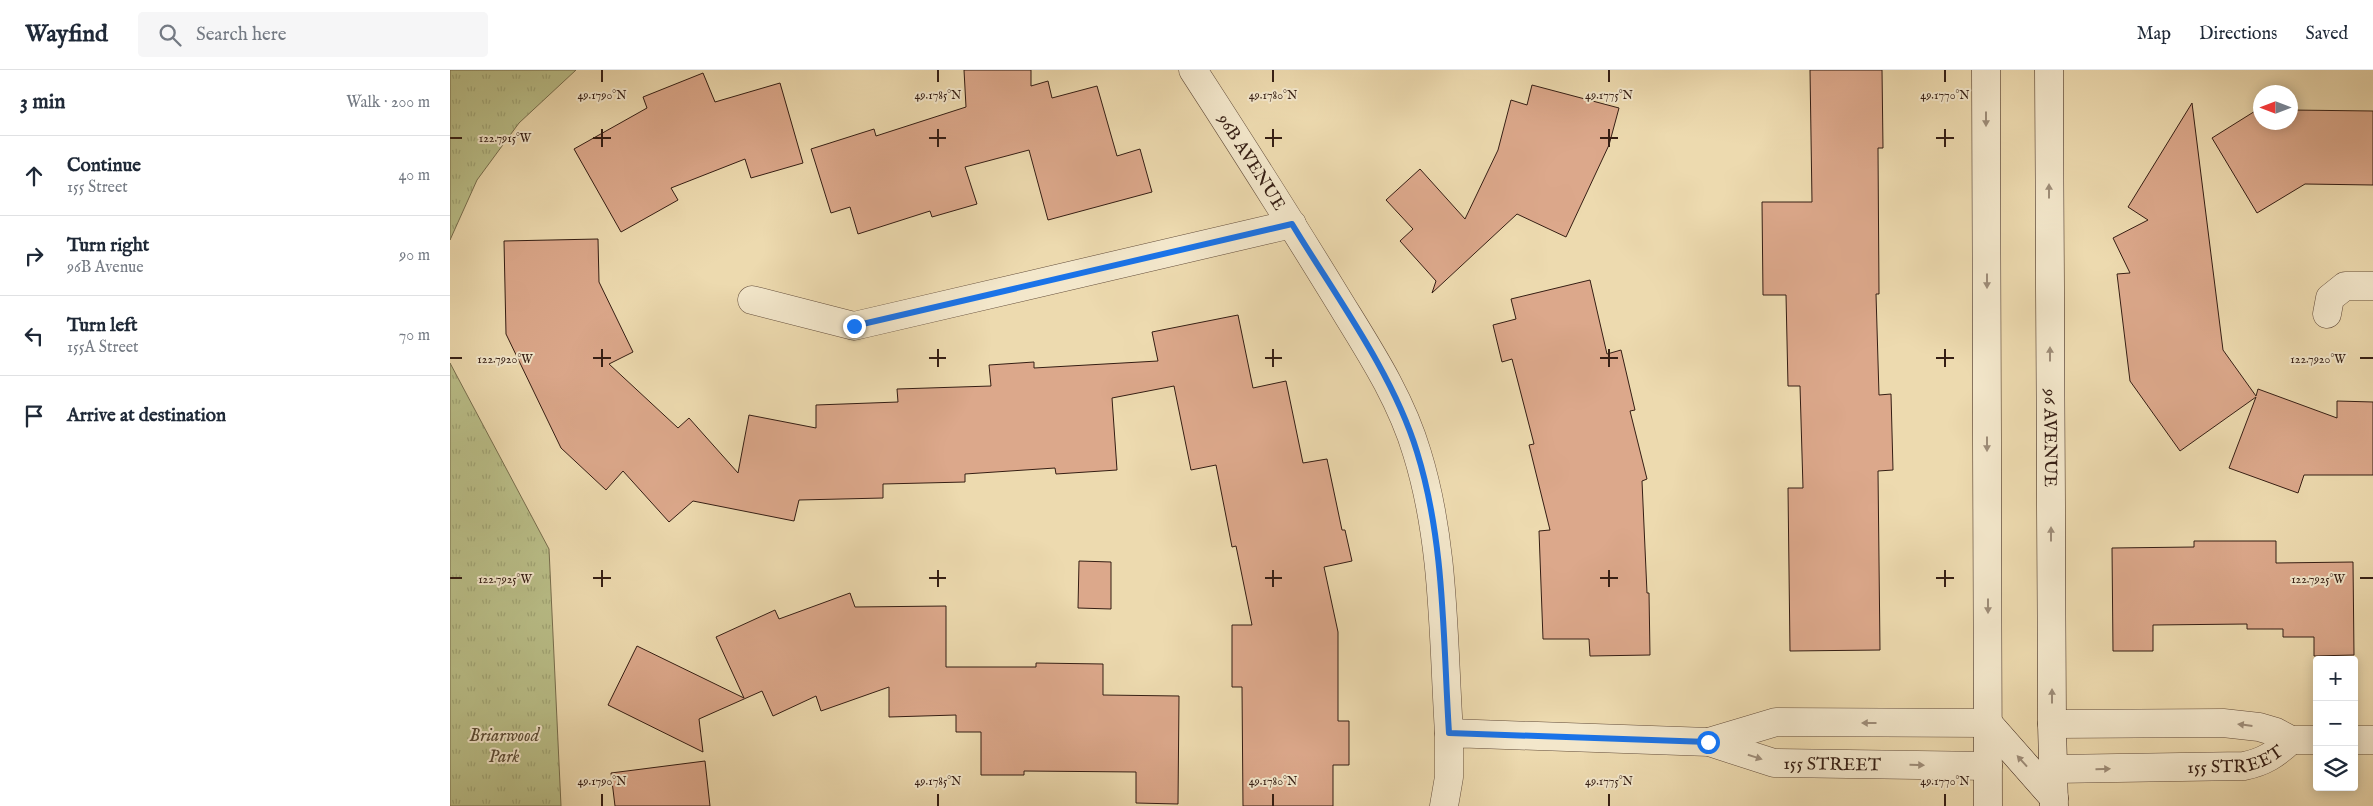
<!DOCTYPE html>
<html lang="en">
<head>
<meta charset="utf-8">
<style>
	:root { --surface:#fff; --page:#f6f6f7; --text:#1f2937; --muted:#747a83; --line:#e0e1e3 }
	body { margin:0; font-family:"IM FELL English",serif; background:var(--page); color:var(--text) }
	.controls { position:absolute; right:15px; bottom:15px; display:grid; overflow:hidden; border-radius:5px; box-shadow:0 2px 12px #0003 }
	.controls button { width:45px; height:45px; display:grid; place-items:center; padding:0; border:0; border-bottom:1px solid var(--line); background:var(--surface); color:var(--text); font:25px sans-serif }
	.compass { position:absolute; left:1803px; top:15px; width:45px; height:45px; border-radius:50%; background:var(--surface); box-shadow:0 2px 12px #0003; rotate:270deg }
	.stop { position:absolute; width:15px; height:15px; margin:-11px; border:4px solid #1a73e8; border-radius:50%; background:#fff }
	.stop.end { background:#1a73e8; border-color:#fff; box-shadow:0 1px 5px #0008 }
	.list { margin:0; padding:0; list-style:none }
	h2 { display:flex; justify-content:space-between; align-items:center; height:65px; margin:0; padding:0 20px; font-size:21px }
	h2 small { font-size:16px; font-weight:400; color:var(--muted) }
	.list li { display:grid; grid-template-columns:32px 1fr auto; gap:15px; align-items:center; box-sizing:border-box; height:80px; padding:0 20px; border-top:1px solid var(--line) }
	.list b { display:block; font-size:19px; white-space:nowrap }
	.list p { margin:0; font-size:16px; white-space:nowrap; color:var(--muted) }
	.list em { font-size:16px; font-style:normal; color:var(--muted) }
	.icon { flex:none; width:28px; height:28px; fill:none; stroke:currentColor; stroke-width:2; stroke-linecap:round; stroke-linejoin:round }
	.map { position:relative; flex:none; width:1923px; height:736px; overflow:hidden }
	header { display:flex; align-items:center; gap:30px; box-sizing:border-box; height:70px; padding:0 25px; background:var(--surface); border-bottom:1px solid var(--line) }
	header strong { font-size:24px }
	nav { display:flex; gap:28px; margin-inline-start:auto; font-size:18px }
	.search { width:350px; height:45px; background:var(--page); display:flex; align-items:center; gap:12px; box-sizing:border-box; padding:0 18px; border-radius:5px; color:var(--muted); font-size:19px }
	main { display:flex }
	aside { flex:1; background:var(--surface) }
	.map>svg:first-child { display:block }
	.park { fill:url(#park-tufts); stroke:#786e4e }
	.building { fill:#dca88b; stroke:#351e14 }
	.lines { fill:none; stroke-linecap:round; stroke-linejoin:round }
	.street-casing { stroke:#634d3b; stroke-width:29 }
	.secondary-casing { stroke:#351e14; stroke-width:29 }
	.street { stroke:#f3e7cb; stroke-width:28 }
	.secondary { stroke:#f3e7cb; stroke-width:28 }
	.oneway { fill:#9e8d79 }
	.route { stroke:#1a73e8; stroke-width:6 }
	.ticks { fill:none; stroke:#351e14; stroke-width:2 }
	.labels { text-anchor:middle; stroke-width:4; stroke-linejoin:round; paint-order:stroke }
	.street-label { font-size:18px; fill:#351e14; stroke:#f3e7cb }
	.park-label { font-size:18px; font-style:italic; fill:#5d4e37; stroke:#f3e7cb }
	.ticks-label { font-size:12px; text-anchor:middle; fill:#351e14; stroke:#f3e7cb; stroke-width:4; stroke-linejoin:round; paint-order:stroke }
</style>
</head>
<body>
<header>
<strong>Wayfind</strong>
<div class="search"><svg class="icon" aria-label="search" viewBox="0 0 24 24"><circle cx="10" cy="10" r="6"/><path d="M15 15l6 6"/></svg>Search here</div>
<nav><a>Map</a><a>Directions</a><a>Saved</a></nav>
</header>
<main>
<aside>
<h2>3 min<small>Walk · 200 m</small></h2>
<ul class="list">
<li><svg class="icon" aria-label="ahead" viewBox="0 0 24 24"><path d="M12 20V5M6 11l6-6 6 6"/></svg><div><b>Continue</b><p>155 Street</p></div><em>40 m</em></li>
<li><svg class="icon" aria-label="right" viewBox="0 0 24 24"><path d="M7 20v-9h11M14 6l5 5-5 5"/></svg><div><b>Turn right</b><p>96B Avenue</p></div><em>90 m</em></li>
<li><svg class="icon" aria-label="left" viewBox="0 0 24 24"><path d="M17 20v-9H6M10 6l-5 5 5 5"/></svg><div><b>Turn left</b><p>155A Street</p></div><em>70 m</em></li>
<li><svg class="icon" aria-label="arrive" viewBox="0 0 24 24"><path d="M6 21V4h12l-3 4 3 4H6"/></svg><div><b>Arrive at destination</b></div></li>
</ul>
</aside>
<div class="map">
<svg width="1923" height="736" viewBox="0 0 1923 736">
	<defs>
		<pattern id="park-tufts" width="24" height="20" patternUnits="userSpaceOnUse" patternTransform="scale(1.25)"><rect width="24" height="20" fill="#babf89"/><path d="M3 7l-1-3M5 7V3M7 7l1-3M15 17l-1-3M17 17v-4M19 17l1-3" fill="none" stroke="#a0a475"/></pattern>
	</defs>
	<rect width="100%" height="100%" fill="#eddaaf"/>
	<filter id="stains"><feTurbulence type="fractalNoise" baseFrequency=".004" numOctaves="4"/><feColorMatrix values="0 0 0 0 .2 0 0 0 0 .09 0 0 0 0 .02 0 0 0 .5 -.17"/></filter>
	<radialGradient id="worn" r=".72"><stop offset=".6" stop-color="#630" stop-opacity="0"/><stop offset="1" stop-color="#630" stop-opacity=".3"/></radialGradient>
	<!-- park -->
	<g class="park">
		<path d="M 0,0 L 126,0 L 69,53 L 27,110 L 0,170 Z"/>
		<path d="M 0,293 L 99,479 L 111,736 L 0,736 Z"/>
	</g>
	<!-- building -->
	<g class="building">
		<path d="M 514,0 L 581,0 L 581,16 L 598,11 L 602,28 L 647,16 L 667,86 L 690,79 L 702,122 L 598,150 L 579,80 L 515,97 L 527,134 L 482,147 L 480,141 L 408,164 L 400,137 L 381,143 L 361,79 L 424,59 L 426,66 L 516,37 Z"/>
		<path d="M 1360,0 L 1432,0 L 1433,78 L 1428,78 L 1429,224 L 1426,224 L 1429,325 L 1441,324 L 1443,400 L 1428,401 L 1430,580 L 1340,581 L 1338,418 L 1353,418 L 1350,316 L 1338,316 L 1336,225 L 1313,225 L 1312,132 L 1362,132 Z"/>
		<path d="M 253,3 L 265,32 L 330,13 L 353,93 L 301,108 L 295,89 L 221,118 L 228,130 L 171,162 L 124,79 L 197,38 L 193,27 Z"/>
		<path d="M 1082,15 L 1169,38 L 1159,75 L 1116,167 L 1067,144 L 982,223 L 986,211 L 950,171 L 963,159 L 936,130 L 970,99 L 1015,149 L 1048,80 L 1061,30 L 1077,35 Z"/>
		<path d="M 1742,33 L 1773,280 L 1806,326 L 1808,319 L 1887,348 L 1887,331 L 1923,332 L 1923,405 L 1854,405 L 1848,423 L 1779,398 L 1806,327 L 1730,381 L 1680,311 L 1667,204 L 1680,203 L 1663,168 L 1698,150 L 1678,137 Z"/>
		<path d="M 1810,38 L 1810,52 L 1840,52 L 1840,40 L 1923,41 L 1923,115 L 1855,114 L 1807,143 L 1762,68 Z"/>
		<path d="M 148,169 L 149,212 L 183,282 L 159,294 L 228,358 L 239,348 L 288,403 L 299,345 L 366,358 L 366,335 L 448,332 L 447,319 L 541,316 L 539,295 L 584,292 L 584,298 L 708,291 L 702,262 L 788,245 L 803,318 L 836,311 L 853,393 L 877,389 L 892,460 L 895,460 L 902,491 L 874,497 L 888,562 L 888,651 L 899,651 L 899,695 L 883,695 L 883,736 L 793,736 L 792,617 L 782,617 L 782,555 L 802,555 L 786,476 L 782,477 L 766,395 L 741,400 L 724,316 L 662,328 L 667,400 L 606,404 L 605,398 L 515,404 L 515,412 L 433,414 L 433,428 L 349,430 L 344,451 L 243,431 L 219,452 L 173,401 L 156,420 L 111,378 L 56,264 L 54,171 Z"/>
		<path d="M 1140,210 L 1157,284 L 1171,280 L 1185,340 L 1180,341 L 1197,409 L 1192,411 L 1197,523 L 1199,523 L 1200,585 L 1140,586 L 1139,569 L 1093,569 L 1089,461 L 1100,460 L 1079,375 L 1084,374 L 1062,289 L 1052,292 L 1043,255 L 1066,249 L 1061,229 Z"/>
		<path d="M 1744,471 L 1826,471 L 1826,493 L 1903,492 L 1904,585 L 1864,586 L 1864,567 L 1833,567 L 1833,559 L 1797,559 L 1797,554 L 1703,555 L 1703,581 L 1663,581 L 1662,478 L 1744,477 Z"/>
		<path d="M 629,491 L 661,492 L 661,539 L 628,538 Z"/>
		<path d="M 400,523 L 405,537 L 496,536 L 496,597 L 586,597 L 586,593 L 653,594 L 653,625 L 729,626 L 728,734 L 686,733 L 686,702 L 574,701 L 574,705 L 531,705 L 531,662 L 506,662 L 506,645 L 439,647 L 439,617 L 371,641 L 366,626 L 323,646 L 312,621 L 249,649 L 253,682 L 158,635 L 187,576 L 294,628 L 266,567 L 325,540 L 329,549 Z"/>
		<path d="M 255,691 L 260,736 L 165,736 L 161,703 Z"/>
	</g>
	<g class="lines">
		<!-- street casing -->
		<g class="street-casing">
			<g id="street">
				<path id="s1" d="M 743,0 C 791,74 838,148 884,223 C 915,274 950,325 967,383 C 995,473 993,570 999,663"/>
				<path d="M 302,230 L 404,256 L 842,154"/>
				<path d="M 1877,244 L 1880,228 L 1895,216 L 1923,216"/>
				<path d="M 1602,654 L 1773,653 L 1809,657 L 1826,662 L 1841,670 L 1867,670"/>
				<path d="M 1904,670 L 1923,670"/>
				<path d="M 1259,672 L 1326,652 L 1538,653"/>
				<path id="s2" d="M 1604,699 L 1794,696 C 1814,692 1826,684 1841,670"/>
				<path id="s3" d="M 994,736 L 999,707 L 999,663 L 1259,672 L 1324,693 L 1538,696"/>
			</g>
		</g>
		<!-- secondary casing -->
		<g class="secondary-casing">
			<g id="secondary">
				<path d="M 1536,0 L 1538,736"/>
				<path id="s4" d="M 1599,0 L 1602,654 L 1604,736"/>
				<path d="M 1538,653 L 1604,728"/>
			</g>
		</g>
		<!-- street -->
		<use href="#street" class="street"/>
		<!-- secondary -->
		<use href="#secondary" class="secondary"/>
	</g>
	<!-- one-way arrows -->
	<defs><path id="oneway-solid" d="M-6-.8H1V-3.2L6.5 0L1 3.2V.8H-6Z" transform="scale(1.25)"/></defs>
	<g class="oneway">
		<use href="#oneway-solid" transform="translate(1536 49) rotate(90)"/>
		<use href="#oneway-solid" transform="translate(1599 121) rotate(-90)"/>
		<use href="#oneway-solid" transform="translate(1537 211) rotate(90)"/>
		<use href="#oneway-solid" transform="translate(1600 284) rotate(-90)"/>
		<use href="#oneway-solid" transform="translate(1537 374) rotate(90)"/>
		<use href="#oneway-solid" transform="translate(1601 464) rotate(-90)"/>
		<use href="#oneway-solid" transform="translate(1538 536) rotate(90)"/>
		<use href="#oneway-solid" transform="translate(1602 626) rotate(-90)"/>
		<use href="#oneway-solid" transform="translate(1419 653) rotate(-180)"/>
		<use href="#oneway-solid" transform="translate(1795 655) rotate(-173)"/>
		<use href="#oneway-solid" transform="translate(1305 687) rotate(17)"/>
		<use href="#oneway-solid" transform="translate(1572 691) rotate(-132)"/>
		<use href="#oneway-solid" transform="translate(1467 695) rotate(1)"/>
		<use href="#oneway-solid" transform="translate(1653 699) rotate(-1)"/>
	</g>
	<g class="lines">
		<!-- route -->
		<path class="route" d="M 404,256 L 842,154 C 885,225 943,303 967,382 C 995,472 993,570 999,663 L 1258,672"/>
	</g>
	<!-- ticks -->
	<path class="ticks" d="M 152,0 L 152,12M 488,0 L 488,12M 823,0 L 823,12M 1159,0 L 1159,12M 1495,0 L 1495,12M 152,59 L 152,77M 488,59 L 488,77M 823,59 L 823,77M 1159,59 L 1159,77M 1495,59 L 1495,77M 0,68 L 12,68M 143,68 L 161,68M 479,68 L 496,68M 815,68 L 832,68M 1150,68 L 1168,68M 1486,68 L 1504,68M 152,279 L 152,297M 488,279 L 488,297M 823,279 L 823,297M 1159,279 L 1159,297M 1495,279 L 1495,297M 0,288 L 12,288M 143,288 L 161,288M 479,288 L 496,288M 815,288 L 832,288M 1150,288 L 1168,288M 1486,288 L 1504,288M 1910,288 L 1923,288M 152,500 L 152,517M 488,500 L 488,517M 823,500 L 823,517M 1159,500 L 1159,517M 1495,500 L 1495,517M 0,508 L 12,508M 143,508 L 161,508M 479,508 L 496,508M 815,508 L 832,508M 1150,508 L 1168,508M 1486,508 L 1504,508M 1910,508 L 1923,508M 152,724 L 152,736M 488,724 L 488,736M 823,724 L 823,736M 1159,724 L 1159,736M 1495,724 L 1495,736"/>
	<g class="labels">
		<!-- street labels -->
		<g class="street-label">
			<text dy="6" stroke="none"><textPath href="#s1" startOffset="109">96B AVENUE</textPath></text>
			<text dy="6" stroke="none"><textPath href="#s4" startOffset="368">96 AVENUE</textPath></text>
			<text dy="6" stroke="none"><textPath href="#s2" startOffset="182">155 STREET</textPath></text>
			<text dy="6" stroke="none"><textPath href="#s3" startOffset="460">155 STREET</textPath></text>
		</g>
		<!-- park labels -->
		<g class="park-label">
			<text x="54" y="671">Briarwood<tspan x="54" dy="21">Park</tspan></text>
		</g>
	</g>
	<g class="ticks-label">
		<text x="152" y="29">49.1790°N</text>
		<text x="488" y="29">49.1785°N</text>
		<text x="823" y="29">49.1780°N</text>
		<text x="1159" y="29">49.1775°N</text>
		<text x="1495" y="29">49.1770°N</text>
		<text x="55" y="72">122.7915°W</text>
		<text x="1868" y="293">122.7920°W</text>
		<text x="55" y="293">122.7920°W</text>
		<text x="1868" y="513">122.7925°W</text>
		<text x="55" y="513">122.7925°W</text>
		<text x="152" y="715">49.1790°N</text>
		<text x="488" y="715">49.1785°N</text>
		<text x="823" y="715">49.1780°N</text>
		<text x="1159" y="715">49.1775°N</text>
		<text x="1495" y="715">49.1770°N</text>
	</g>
	<rect width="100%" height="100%" filter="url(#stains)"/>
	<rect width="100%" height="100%" fill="url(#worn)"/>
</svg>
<div class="controls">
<button>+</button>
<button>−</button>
<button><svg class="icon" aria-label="layers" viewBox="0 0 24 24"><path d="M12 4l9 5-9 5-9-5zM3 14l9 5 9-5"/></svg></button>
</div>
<svg class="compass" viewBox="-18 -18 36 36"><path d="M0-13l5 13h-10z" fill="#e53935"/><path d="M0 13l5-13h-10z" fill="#747a83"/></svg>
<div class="stop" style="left:1258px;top:672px"></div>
<div class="stop end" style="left:404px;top:256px"></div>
</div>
</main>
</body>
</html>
